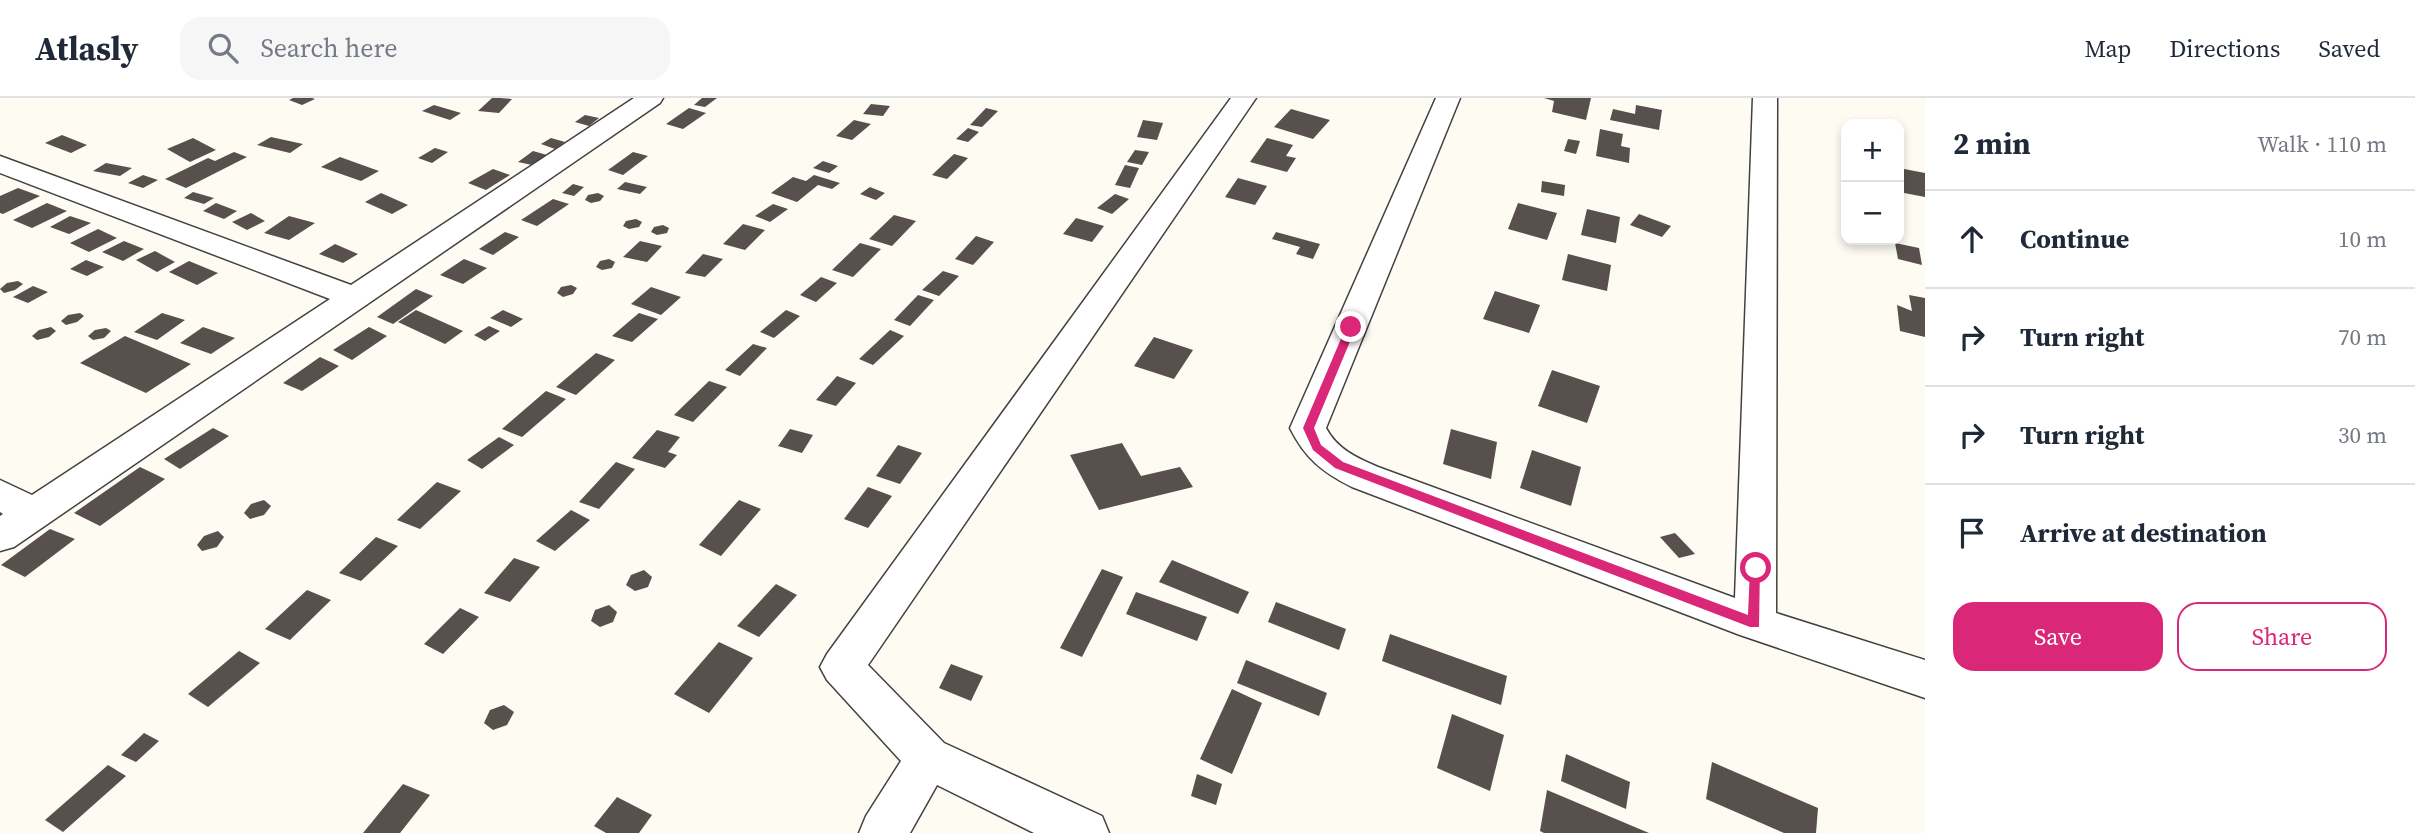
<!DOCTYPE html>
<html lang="en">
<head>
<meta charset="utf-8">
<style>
	:root { --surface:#fff; --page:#f6f6f7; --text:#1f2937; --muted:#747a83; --line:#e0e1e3; --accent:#db2777 }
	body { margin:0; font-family:"Source Serif 4",serif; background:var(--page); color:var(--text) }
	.controls { position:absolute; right:21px; top:21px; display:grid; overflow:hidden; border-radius:14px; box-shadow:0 4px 10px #0003 }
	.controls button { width:63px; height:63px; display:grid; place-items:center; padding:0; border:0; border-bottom:2px solid var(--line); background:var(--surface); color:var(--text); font:35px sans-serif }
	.stop { position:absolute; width:21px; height:21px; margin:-16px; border:5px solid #db2777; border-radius:50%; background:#fff }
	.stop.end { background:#db2777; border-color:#fff; box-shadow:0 2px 7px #0008 }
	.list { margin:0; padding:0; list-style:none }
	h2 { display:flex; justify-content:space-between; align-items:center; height:91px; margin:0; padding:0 28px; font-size:30px }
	h2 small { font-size:23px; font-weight:400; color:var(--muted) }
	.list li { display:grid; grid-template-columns:46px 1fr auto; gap:21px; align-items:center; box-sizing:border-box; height:98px; padding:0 28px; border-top:2px solid var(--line) }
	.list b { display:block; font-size:26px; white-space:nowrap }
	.list em { font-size:23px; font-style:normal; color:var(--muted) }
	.actions { display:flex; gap:14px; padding:21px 28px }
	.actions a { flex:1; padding:16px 0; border:2px solid var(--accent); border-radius:21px; text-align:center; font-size:24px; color:var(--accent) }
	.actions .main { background:var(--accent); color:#fff }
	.icon { flex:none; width:38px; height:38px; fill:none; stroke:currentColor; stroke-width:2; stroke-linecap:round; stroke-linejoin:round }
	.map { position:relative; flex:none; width:1925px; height:735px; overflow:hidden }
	header { display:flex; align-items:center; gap:42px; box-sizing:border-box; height:98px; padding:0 35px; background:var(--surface); border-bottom:2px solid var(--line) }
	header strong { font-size:33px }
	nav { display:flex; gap:38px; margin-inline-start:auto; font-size:24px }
	.search { width:490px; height:63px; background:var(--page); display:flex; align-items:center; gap:18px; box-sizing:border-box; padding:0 24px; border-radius:21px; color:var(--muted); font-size:26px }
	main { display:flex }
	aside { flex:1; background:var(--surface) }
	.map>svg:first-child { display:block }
	.building { fill:#57504d }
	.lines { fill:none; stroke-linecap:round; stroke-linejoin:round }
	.street-casing { stroke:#424242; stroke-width:3 }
	.street { fill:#fff; fill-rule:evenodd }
	.route { fill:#db2777 }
</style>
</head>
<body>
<header>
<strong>Atlasly</strong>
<div class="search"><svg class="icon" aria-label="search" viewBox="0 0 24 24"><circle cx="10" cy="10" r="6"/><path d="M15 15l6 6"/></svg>Search here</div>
<nav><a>Map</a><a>Directions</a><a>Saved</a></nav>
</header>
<main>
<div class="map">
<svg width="1925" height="735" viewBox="0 0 1925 735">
	<rect width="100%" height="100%" fill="#fefbf3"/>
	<!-- building -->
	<g class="building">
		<path d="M 293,0 L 312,0 L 315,1 L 302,7 L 289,2 Z"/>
		<path d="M 492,0 L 500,0 L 512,1 L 499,15 L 478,13 Z"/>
		<path d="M 702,0 L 717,0 L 705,9 L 694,7 Z"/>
		<path d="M 1544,0 L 1591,0 L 1586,22 L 1552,14 L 1554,3 Z"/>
		<path d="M 871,6 L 890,8 L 883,18 L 863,16 Z"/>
		<path d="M 434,7 L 461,15 L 450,22 L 422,13 Z"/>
		<path d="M 1636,7 L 1662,12 L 1659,32 L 1610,22 L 1613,11 L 1635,16 Z"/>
		<path d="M 689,10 L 706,15 L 683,31 L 666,26 Z"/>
		<path d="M 986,10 L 998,13 L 982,29 L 970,27 Z"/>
		<path d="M 1291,11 L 1330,22 L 1313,41 L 1274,29 Z"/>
		<path d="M 585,17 L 599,20 L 589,28 L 575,24 Z"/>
		<path d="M 854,22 L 871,26 L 852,42 L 836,38 Z"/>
		<path d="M 1143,22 L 1163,25 L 1157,42 L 1137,39 Z"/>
		<path d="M 968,30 L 979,34 L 968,44 L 956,41 Z"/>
		<path d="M 1600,31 L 1623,36 L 1621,48 L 1630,50 L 1629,65 L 1596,58 Z"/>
		<path d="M 62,37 L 87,47 L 71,55 L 45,45 Z"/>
		<path d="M 271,39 L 303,46 L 290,55 L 257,47 Z"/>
		<path d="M 193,40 L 216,52 L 190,64 L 167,51 Z"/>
		<path d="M 551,40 L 565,44 L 555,51 L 541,46 Z"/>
		<path d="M 1267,40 L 1293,47 L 1286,58 L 1296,60 L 1287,74 L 1250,64 Z"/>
		<path d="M 1568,41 L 1580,43 L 1576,56 L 1564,53 Z"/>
		<path d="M 435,50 L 448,54 L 432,65 L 418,60 Z"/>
		<path d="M 1135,52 L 1149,54 L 1142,67 L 1127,64 Z"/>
		<path d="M 533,53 L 547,57 L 532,67 L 518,64 Z"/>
		<path d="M 234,54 L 247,59 L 186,90 L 165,81 L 208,60 L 215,63 Z"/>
		<path d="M 633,54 L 648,58 L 623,77 L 608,72 Z"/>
		<path d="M 954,56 L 968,60 L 947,81 L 932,77 Z"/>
		<path d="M 340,59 L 379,73 L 361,83 L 321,69 Z"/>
		<path d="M 823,63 L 838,68 L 829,75 L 813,70 Z"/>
		<path d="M 106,65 L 132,70 L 120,78 L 93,73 Z"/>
		<path d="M 1125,67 L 1139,70 L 1130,90 L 1115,87 Z"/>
		<path d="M 1899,70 L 1925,75 L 1925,99 L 1899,94 Z"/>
		<path d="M 493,71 L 510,77 L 486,92 L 468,85 Z"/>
		<path d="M 143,77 L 158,82 L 143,90 L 128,85 Z"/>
		<path d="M 814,77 L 840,85 L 832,91 L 818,87 L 797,104 L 771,95 L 793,79 L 806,83 Z"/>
		<path d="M 1238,80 L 1267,88 L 1255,107 L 1225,99 Z"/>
		<path d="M 1542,83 L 1565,87 L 1564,98 L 1541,94 Z"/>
		<path d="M 625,84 L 647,89 L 640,96 L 617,91 Z"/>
		<path d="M 573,86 L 584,89 L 574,98 L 562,95 Z"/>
		<path d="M 870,89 L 885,95 L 876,102 L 860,96 Z"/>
		<path d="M 18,90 L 40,98 L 3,116 L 0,115 L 0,98 Z"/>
		<path d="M 193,94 L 214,100 L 204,106 L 184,100 Z"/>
		<path d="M 381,95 L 408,107 L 392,116 L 365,104 Z"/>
		<path d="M 598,95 L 604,98 L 600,103 L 591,105 L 585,102 L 588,97 Z"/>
		<path d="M 1115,96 L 1129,101 L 1112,116 L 1097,110 Z"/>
		<path d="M 553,101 L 569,106 L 537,128 L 521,122 Z"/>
		<path d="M 47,105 L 67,113 L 32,130 L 13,122 Z"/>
		<path d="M 216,105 L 237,113 L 224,121 L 203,113 Z"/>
		<path d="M 1518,105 L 1557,115 L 1547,142 L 1508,131 Z"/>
		<path d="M 773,106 L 788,111 L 770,124 L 755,118 Z"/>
		<path d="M 1587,111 L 1620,119 L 1616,145 L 1581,137 Z"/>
		<path d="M 251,115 L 265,123 L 247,132 L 232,124 Z"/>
		<path d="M 1639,116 L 1671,128 L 1662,139 L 1630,127 Z"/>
		<path d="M 894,117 L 916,123 L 892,148 L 869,141 Z"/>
		<path d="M 70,118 L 91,125 L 69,136 L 50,129 Z"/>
		<path d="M 289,118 L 315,125 L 289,142 L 264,135 Z"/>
		<path d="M 1076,120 L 1104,128 L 1092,144 L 1063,136 Z"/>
		<path d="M 636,121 L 642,124 L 639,129 L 629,131 L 623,128 L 626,123 Z"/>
		<path d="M 743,126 L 765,132 L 745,152 L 723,146 Z"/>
		<path d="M 663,127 L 669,130 L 667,135 L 657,137 L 651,134 L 654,129 Z"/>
		<path d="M 98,131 L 117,140 L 89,154 L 70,145 Z"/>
		<path d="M 505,134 L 519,139 L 493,157 L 479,151 Z"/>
		<path d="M 1276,134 L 1320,146 L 1313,161 L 1296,156 L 1300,149 L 1272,141 Z"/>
		<path d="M 976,138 L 994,144 L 973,167 L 955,161 Z"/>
		<path d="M 124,143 L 144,151 L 123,163 L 102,154 Z"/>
		<path d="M 640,143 L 662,148 L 647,164 L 623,159 Z"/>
		<path d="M 860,145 L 881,151 L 853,179 L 832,172 Z"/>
		<path d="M 1895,145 L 1919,150 L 1922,167 L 1898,161 Z"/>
		<path d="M 335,146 L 358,156 L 343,165 L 319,156 Z"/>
		<path d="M 155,153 L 175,164 L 157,174 L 136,162 Z"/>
		<path d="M 703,156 L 723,161 L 705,179 L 685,175 Z"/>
		<path d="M 1568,156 L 1611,167 L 1607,193 L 1562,182 Z"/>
		<path d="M 464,161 L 487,170 L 463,186 L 440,177 Z"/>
		<path d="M 609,161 L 615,164 L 612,170 L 602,172 L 596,169 L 600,163 Z"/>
		<path d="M 86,162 L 104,169 L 87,178 L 70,171 Z"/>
		<path d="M 189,163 L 218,175 L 197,187 L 169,174 Z"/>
		<path d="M 943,173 L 959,178 L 939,198 L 922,192 Z"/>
		<path d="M 821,179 L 837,185 L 816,204 L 800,197 Z"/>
		<path d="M 18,183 L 23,186 L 15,192 L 4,195 L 0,191 L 7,185 Z"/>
		<path d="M 571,187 L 577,190 L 573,196 L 563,199 L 557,195 L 561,189 Z"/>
		<path d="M 33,188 L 48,194 L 28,205 L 13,199 Z"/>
		<path d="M 651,189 L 681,199 L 661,217 L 631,206 Z"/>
		<path d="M 416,191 L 433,198 L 393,226 L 377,219 Z"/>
		<path d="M 1495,193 L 1540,207 L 1529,235 L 1483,221 Z"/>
		<path d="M 918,197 L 934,202 L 910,228 L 894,222 Z"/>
		<path d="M 1909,197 L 1925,200 L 1925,239 L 1900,233 L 1897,207 L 1912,213 Z"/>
		<path d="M 416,212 L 463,233 L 445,246 L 398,224 Z"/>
		<path d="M 503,212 L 523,221 L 511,229 L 490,220 Z"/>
		<path d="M 786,212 L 800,218 L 774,240 L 760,234 Z"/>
		<path d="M 80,215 L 84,218 L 77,224 L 66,227 L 61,223 L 68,217 Z"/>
		<path d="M 162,215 L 185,222 L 157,242 L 134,234 Z"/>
		<path d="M 639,215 L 658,221 L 632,244 L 612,238 Z"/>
		<path d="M 489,228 L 500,233 L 485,243 L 474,237 Z"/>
		<path d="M 51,229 L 56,233 L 49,239 L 37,242 L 32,238 L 39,232 Z"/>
		<path d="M 203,229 L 235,240 L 211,256 L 180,245 Z"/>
		<path d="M 369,229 L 387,238 L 352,262 L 333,252 Z"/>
		<path d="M 106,230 L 111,233 L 104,240 L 93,242 L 88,238 L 95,232 Z"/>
		<path d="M 890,232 L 904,238 L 873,267 L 859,261 Z"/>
		<path d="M 125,238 L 191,266 L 146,295 L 80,265 Z"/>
		<path d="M 1154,239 L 1193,252 L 1174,281 L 1134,268 Z"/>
		<path d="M 753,246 L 767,250 L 740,278 L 725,272 Z"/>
		<path d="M 596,255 L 615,262 L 576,297 L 556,289 Z"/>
		<path d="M 320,259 L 339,268 L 302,293 L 283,285 Z"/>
		<path d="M 1552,272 L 1600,288 L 1587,325 L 1538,308 Z"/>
		<path d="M 837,278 L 856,285 L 836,308 L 816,302 Z"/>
		<path d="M 709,283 L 727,289 L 693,324 L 674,317 Z"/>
		<path d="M 546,293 L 566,301 L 522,339 L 502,331 Z"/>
		<path d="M 213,330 L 229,338 L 180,371 L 164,361 Z"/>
		<path d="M 790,331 L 813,337 L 802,355 L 778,348 Z"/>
		<path d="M 1451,331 L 1497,344 L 1491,381 L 1443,366 Z"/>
		<path d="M 657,332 L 680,339 L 668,354 L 677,357 L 665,370 L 632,360 Z"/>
		<path d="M 499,339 L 514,347 L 482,371 L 467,362 Z"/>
		<path d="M 1122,345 L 1141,378 L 1180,369 L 1193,389 L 1099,412 L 1070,357 Z"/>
		<path d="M 898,347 L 922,355 L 900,386 L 876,378 Z"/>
		<path d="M 1532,352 L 1581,369 L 1571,408 L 1520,390 Z"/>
		<path d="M 616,364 L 635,371 L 599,411 L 579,404 Z"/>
		<path d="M 140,369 L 165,381 L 100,428 L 74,415 Z"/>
		<path d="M 437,384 L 461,393 L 420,431 L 397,422 Z"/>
		<path d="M 868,389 L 892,398 L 868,430 L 844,421 Z"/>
		<path d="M 264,402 L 271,408 L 264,417 L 250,421 L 244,415 L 251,406 Z"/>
		<path d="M 739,402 L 761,411 L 721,458 L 699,447 Z"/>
		<path d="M 571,412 L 590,422 L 555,453 L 536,443 Z"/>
		<path d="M 50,431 L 75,441 L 25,479 L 1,467 Z"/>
		<path d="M 218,433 L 224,439 L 217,449 L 202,453 L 197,447 L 204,438 Z"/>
		<path d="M 1675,435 L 1695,456 L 1679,460 L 1660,439 Z"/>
		<path d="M 376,439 L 398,448 L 361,483 L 339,475 Z"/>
		<path d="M 514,460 L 540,469 L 510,504 L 484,495 Z"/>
		<path d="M 1172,462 L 1249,494 L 1238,516 L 1159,484 Z"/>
		<path d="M 1102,471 L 1123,479 L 1082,559 L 1060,550 Z"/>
		<path d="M 644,472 L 652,479 L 648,489 L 635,493 L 626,487 L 631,477 Z"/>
		<path d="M 776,486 L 797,497 L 759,539 L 737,528 Z"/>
		<path d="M 307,492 L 331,502 L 290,542 L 265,531 Z"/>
		<path d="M 1136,494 L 1207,519 L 1197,543 L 1126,516 Z"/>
		<path d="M 1276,504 L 1346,531 L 1339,552 L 1268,524 Z"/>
		<path d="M 609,507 L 617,514 L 613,524 L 600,529 L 591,523 L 595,512 Z"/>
		<path d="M 460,510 L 479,519 L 443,556 L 424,546 Z"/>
		<path d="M 1390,536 L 1507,578 L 1501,607 L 1382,563 Z"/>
		<path d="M 719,544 L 753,560 L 709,615 L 674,596 Z"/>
		<path d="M 239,553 L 260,565 L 208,609 L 188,596 Z"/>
		<path d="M 1246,562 L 1327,595 L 1319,618 L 1237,585 Z"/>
		<path d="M 951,566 L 983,578 L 971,603 L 939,590 Z"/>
		<path d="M 1232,591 L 1262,605 L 1232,676 L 1200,661 Z"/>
		<path d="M 504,607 L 514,614 L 507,627 L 493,632 L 484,625 L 490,612 Z"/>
		<path d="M 1452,616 L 1504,637 L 1490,693 L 1437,670 Z"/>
		<path d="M 144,635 L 159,643 L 136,664 L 121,657 Z"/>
		<path d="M 1566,656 L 1630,684 L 1626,711 L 1561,683 Z"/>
		<path d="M 1712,664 L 1818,710 L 1816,735 L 1784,735 L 1706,701 Z"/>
		<path d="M 108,667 L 126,678 L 63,734 L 45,722 Z"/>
		<path d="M 1197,676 L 1222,686 L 1216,707 L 1191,698 Z"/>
		<path d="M 403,686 L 430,697 L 400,735 L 363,735 Z"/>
		<path d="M 1547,692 L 1649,735 L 1544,735 L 1540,733 Z"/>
		<path d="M 617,699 L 652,717 L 639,735 L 606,735 L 594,728 Z"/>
	</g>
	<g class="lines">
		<!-- street casing -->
		<g class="street-casing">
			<g id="street">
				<path d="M 634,0 L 663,0 L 660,5 L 14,449 L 0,453 L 0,418 L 3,416 L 0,414 L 0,382 L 32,397 L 330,201 L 0,75 L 0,58 L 351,187 Z"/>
				<path d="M 1231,0 L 1256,0 L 868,567 L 944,645 L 1102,718 L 1109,735 L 1034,735 L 937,687 L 910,735 L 859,735 L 866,718 L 901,663 L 827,582 L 820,569 L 827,556 Z"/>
				<path d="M 1436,0 L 1460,0 L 1326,330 C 1337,351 1357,360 1378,369 L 1735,500 L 1753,0 L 1777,0 L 1776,515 L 1925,562 L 1925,600 L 1740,537 L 1352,389 C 1322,374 1305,360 1290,330 Z"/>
			</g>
		</g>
		<!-- street -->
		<use href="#street" class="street"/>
	</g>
	<!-- route -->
	<path class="route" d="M 1351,226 L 1356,229 L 1314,330 L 1321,347 L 1343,364 L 1748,517 L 1750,470 L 1751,467 L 1760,467 L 1759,529 L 1750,529 L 1335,370 L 1313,352 L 1303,330 L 1346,229 Z"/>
</svg>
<div class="controls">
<button>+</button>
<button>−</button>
</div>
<div class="stop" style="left:1756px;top:470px"></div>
<div class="stop end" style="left:1351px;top:229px"></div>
</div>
<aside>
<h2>2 min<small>Walk · 110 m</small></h2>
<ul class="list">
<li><svg class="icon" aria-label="ahead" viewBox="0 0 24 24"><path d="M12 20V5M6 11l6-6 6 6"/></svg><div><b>Continue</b></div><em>10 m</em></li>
<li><svg class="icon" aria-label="right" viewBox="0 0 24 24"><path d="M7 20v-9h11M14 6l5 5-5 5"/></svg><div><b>Turn right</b></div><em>70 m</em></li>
<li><svg class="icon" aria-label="right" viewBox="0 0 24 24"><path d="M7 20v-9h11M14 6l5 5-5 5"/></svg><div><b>Turn right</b></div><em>30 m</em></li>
<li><svg class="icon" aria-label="arrive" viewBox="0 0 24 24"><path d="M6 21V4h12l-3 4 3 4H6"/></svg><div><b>Arrive at destination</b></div></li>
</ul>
<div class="actions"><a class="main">Save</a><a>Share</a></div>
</aside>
</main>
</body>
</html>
